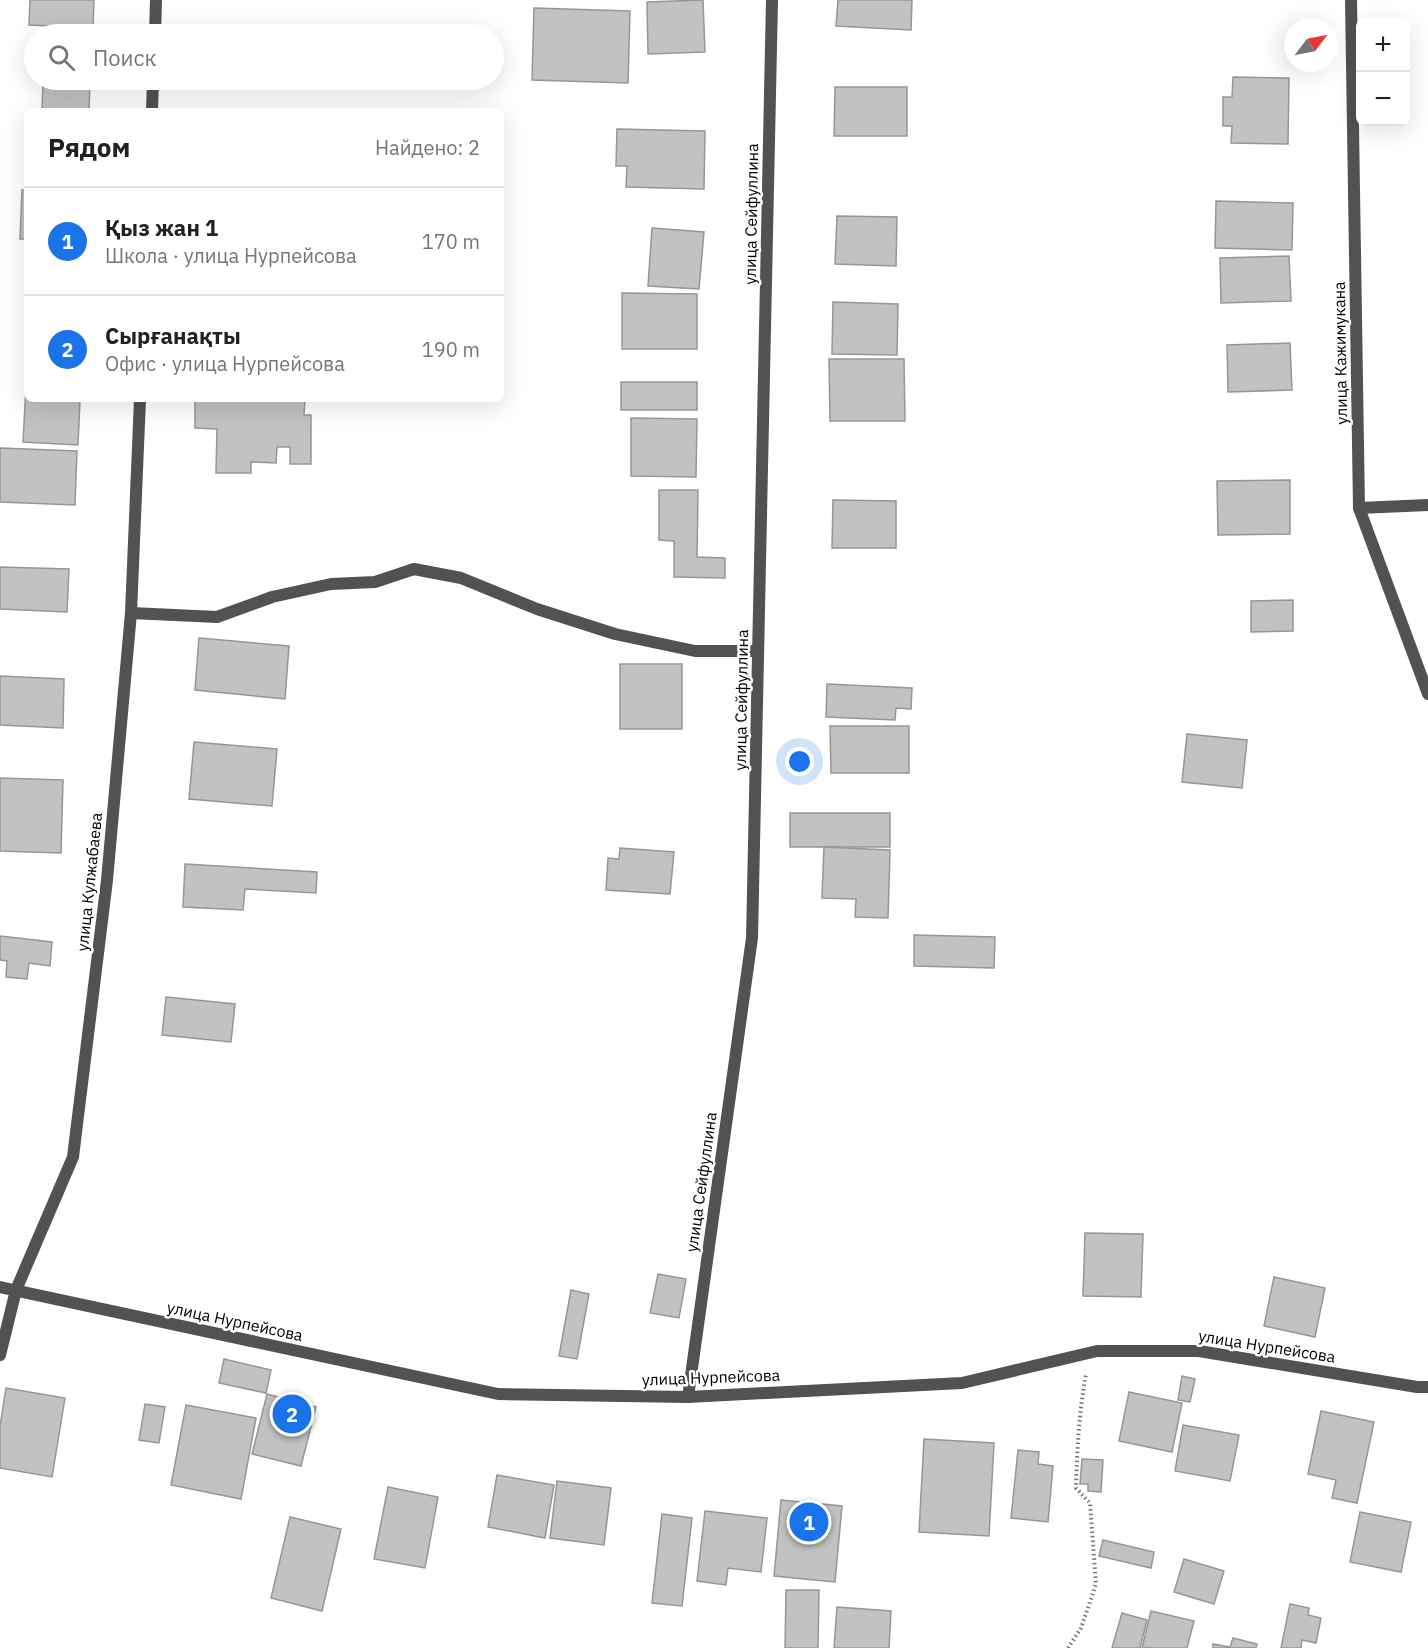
<!DOCTYPE html>
<html lang="ru">
<head>
<meta charset="utf-8">
<style>
	:root { --surface:#fff; --page:#f6f6f6; --text:#202124; --muted:#757577; --line:#e0e0e0; --accent:#1a73e8 }
	body { margin:0; font-family:"IBM Plex Sans",sans-serif; background:var(--page); color:var(--text) }
	.controls { position:absolute; right:18px; top:18px; display:grid; overflow:hidden; border-radius:9px; box-shadow:0 6px 24px #0002 }
	.controls button { width:54px; height:54px; display:grid; place-items:center; padding:0; border:0; border-bottom:2px solid var(--line); background:var(--surface); color:var(--text); font:30px sans-serif }
	.compass { position:absolute; left:1284px; top:18px; width:54px; height:54px; border-radius:50%; background:var(--surface); box-shadow:0 6px 24px #0002; rotate:58deg }
	.you { position:absolute; left:800px; top:762px; width:21px; height:21px; margin:-15px; border:4px solid #fff; border-radius:50%; background:#1a73e8; box-shadow:0 0 0 9px #1a73e833 }
	.badge { display:grid; place-items:center; width:39px; height:39px; border-radius:50%; background:var(--accent); color:#fff; font-size:20px; font-weight:700 }
	.pin { position:absolute; translate:-50% -50%; border:3px solid #fff; box-shadow:0 2px 6px #0006 }
	.list { margin:0; padding:0; list-style:none }
	h2 { display:flex; justify-content:space-between; align-items:center; height:78px; margin:0; padding:0 24px; font-size:26px }
	h2 small { font-size:20px; font-weight:400; color:var(--muted) }
	.list li { display:grid; grid-template-columns:39px 1fr auto; gap:18px; align-items:center; box-sizing:border-box; height:108px; padding:0 24px; border-top:2px solid var(--line) }
	.list b { display:block; font-size:22px; white-space:nowrap }
	.list p { margin:0; font-size:20px; white-space:nowrap; color:var(--muted) }
	.list em { font-size:20px; font-style:normal; color:var(--muted) }
	.icon { flex:none; width:33px; height:33px; fill:none; stroke:currentColor; stroke-width:2; stroke-linecap:round; stroke-linejoin:round }
	.map { position:relative; flex:none; width:1428px; height:1648px; overflow:hidden }
	.search { position:absolute; background:var(--surface); box-shadow:0 6px 24px #0002; left:24px; top:24px; width:480px; height:66px; display:flex; align-items:center; gap:15px; box-sizing:border-box; padding:0 21px; border-radius:33px; color:var(--muted); font-size:22px }
	.panel { position:absolute; background:var(--surface); box-shadow:0 6px 24px #0002; left:24px; top:108px; width:480px; height:294px; border-radius:9px }
	.map>svg:first-child { display:block }
	.building { fill:#c2c2c2; stroke:#969696; stroke-width:1.5 }
	.lines { fill:none; stroke-linecap:round; stroke-linejoin:round }
	.path { stroke:#747474; stroke-width:4; stroke-dasharray:1.5 3; stroke-linecap:butt }
	.lane { stroke:#525252; stroke-width:12 }
	.street { stroke:#525252; stroke-width:12 }
	.labels { text-anchor:middle; stroke-width:5; stroke-linejoin:round; paint-order:stroke }
	.street-label { font-size:16px; fill:#000; stroke:#fff }
</style>
</head>
<body>
<div class="map">
<svg width="1428" height="1648" viewBox="0 0 1428 1648">
	<rect width="100%" height="100%" fill="#fff"/>
	<!-- building -->
	<g class="building">
		<path d="M 30,0 L 94,0 L 93,28 L 29,25 Z"/>
		<path d="M 703,0 L 705,52 L 648,54 L 647,2 Z"/>
		<path d="M 838,0 L 912,0 L 911,30 L 836,26 Z"/>
		<path d="M 534,8 L 630,11 L 628,83 L 532,80 Z"/>
		<path d="M 297,28 L 297,34 L 228,34 L 228,31 Z"/>
		<path d="M 1233,77 L 1289,78 L 1288,144 L 1231,143 L 1232,126 L 1223,126 L 1223,97 L 1232,97 Z"/>
		<path d="M 35,80 L 90,80 L 89,111 L 42,111 L 43,80 Z"/>
		<path d="M 835,87 L 907,87 L 907,136 L 834,136 Z"/>
		<path d="M 617,129 L 705,131 L 704,189 L 626,187 L 627,166 L 616,166 Z"/>
		<path d="M 22,190 L 27,190 L 27,239 L 20,239 Z"/>
		<path d="M 1216,201 L 1293,203 L 1292,250 L 1215,248 Z"/>
		<path d="M 837,216 L 897,217 L 896,266 L 835,264 Z"/>
		<path d="M 652,228 L 704,232 L 699,289 L 648,286 Z"/>
		<path d="M 1289,256 L 1291,301 L 1221,303 L 1220,258 Z"/>
		<path d="M 622,293 L 697,294 L 697,349 L 622,349 Z"/>
		<path d="M 833,302 L 898,304 L 897,355 L 832,354 Z"/>
		<path d="M 1290,343 L 1292,390 L 1228,392 L 1227,345 Z"/>
		<path d="M 829,359 L 904,359 L 905,421 L 830,421 Z"/>
		<rect x="621" y="382" width="76" height="28"/>
		<path d="M 26,386 L 27,399 L 80,399 L 78,445 L 23,442 Z"/>
		<path d="M 195,399 L 305,399 L 304,415 L 311,415 L 311,464 L 290,464 L 290,447 L 277,447 L 276,463 L 251,462 L 251,473 L 216,473 L 217,429 L 195,428 Z"/>
		<path d="M 631,418 L 697,419 L 696,477 L 631,476 Z"/>
		<path d="M 0,448 L 77,451 L 75,505 L 0,502 Z"/>
		<path d="M 1290,480 L 1290,534 L 1218,535 L 1217,481 Z"/>
		<path d="M 659,490 L 698,490 L 697,557 L 725,558 L 725,578 L 674,577 L 674,541 L 659,540 Z"/>
		<path d="M 833,500 L 896,501 L 896,548 L 832,548 Z"/>
		<path d="M 0,567 L 69,569 L 67,612 L 0,609 Z"/>
		<path d="M 1293,600 L 1293,631 L 1251,632 L 1251,601 Z"/>
		<path d="M 199,638 L 289,646 L 285,699 L 195,690 Z"/>
		<rect x="620" y="664" width="62" height="65"/>
		<path d="M 0,676 L 64,679 L 63,728 L 0,725 Z"/>
		<path d="M 827,684 L 912,688 L 911,709 L 896,708 L 895,720 L 826,717 Z"/>
		<path d="M 830,726 L 909,726 L 909,773 L 831,773 Z"/>
		<path d="M 1187,734 L 1247,740 L 1242,788 L 1182,782 Z"/>
		<path d="M 194,742 L 277,749 L 272,806 L 189,799 Z"/>
		<path d="M 0,778 L 63,780 L 61,853 L 0,851 Z"/>
		<rect x="790" y="813" width="100" height="34"/>
		<path d="M 824,847 L 890,850 L 888,918 L 855,917 L 856,899 L 822,898 Z"/>
		<path d="M 620,848 L 674,852 L 670,894 L 606,890 L 608,858 L 619,859 Z"/>
		<path d="M 185,864 L 317,872 L 316,893 L 245,889 L 243,910 L 183,907 Z"/>
		<path d="M 914,935 L 995,937 L 994,968 L 914,966 Z"/>
		<path d="M 0,936 L 52,942 L 50,966 L 29,963 L 27,979 L 6,977 L 7,961 L 0,960 Z"/>
		<path d="M 166,997 L 235,1004 L 231,1042 L 162,1035 Z"/>
		<path d="M 1085,1233 L 1143,1234 L 1141,1297 L 1083,1296 Z"/>
		<path d="M 658,1274 L 686,1279 L 679,1318 L 650,1313 Z"/>
		<path d="M 1274,1277 L 1325,1288 L 1315,1337 L 1264,1326 Z"/>
		<path d="M 571,1290 L 589,1294 L 577,1359 L 559,1356 Z"/>
		<path d="M 224,1359 L 271,1370 L 266,1393 L 219,1383 Z"/>
		<path d="M 1182,1376 L 1195,1379 L 1190,1402 L 1178,1400 Z"/>
		<path d="M 6,1388 L 65,1398 L 52,1477 L 0,1468 L 0,1426 Z"/>
		<path d="M 1129,1392 L 1182,1403 L 1172,1452 L 1119,1441 Z"/>
		<path d="M 267,1394 L 316,1407 L 301,1466 L 252,1454 Z"/>
		<path d="M 145,1404 L 165,1407 L 159,1443 L 139,1440 Z"/>
		<path d="M 186,1405 L 256,1418 L 241,1499 L 171,1485 Z"/>
		<path d="M 1321,1411 L 1374,1422 L 1357,1503 L 1332,1498 L 1336,1480 L 1308,1474 Z"/>
		<path d="M 1183,1425 L 1239,1435 L 1230,1481 L 1175,1471 Z"/>
		<path d="M 924,1439 L 994,1443 L 989,1536 L 919,1532 Z"/>
		<path d="M 1018,1450 L 1039,1452 L 1038,1464 L 1053,1466 L 1048,1522 L 1011,1518 Z"/>
		<path d="M 1082,1459 L 1103,1460 L 1101,1492 L 1088,1491 L 1088,1484 L 1080,1484 Z"/>
		<path d="M 497,1475 L 554,1485 L 545,1538 L 488,1527 Z"/>
		<path d="M 557,1481 L 611,1488 L 604,1545 L 550,1538 Z"/>
		<path d="M 388,1487 L 438,1497 L 425,1568 L 374,1559 Z"/>
		<path d="M 781,1500 L 842,1506 L 835,1582 L 774,1576 Z"/>
		<path d="M 705,1511 L 767,1518 L 761,1572 L 728,1568 L 726,1585 L 697,1581 Z"/>
		<path d="M 1360,1512 L 1411,1522 L 1401,1572 L 1350,1562 Z"/>
		<path d="M 662,1514 L 692,1518 L 682,1606 L 652,1603 Z"/>
		<path d="M 290,1517 L 341,1529 L 322,1611 L 271,1598 Z"/>
		<path d="M 1103,1540 L 1154,1552 L 1151,1568 L 1099,1556 Z"/>
		<path d="M 1184,1559 L 1224,1571 L 1214,1604 L 1174,1592 Z"/>
		<path d="M 786,1590 L 819,1590 L 818,1648 L 785,1648 Z"/>
		<path d="M 1290,1604 L 1309,1608 L 1308,1615 L 1321,1618 L 1316,1643 L 1302,1640 L 1301,1648 L 1281,1648 Z"/>
		<path d="M 837,1607 L 891,1611 L 889,1648 L 834,1648 Z"/>
		<path d="M 1151,1611 L 1194,1621 L 1187,1648 L 1142,1648 Z"/>
		<path d="M 1122,1613 L 1147,1620 L 1140,1648 L 1112,1648 Z"/>
		<path d="M 1233,1638 L 1257,1644 L 1256,1648 L 1213,1648 L 1213,1644 L 1230,1647 Z"/>
	</g>
	<g class="lines">
		<!-- path -->
		<path class="path" d="M 1068,1648 L 1081,1628 L 1096,1584 L 1090,1503 L 1076,1488 C 1077,1450 1079,1412 1086,1374"/>
		<!-- lane -->
		<g class="lane">
			<path d="M 1359,508 L 1428,505"/>
			<path d="M 131,613 L 217,617 L 272,597 L 331,584 L 375,582 L 414,569 L 461,578 L 537,609 L 615,634 L 695,651 L 758,651"/>
		</g>
		<!-- street -->
		<g class="street">
			<path d="M 1351,0 L 1359,508 L 1428,694"/>
			<path d="M 155,34 L 156,0"/>
			<path d="M 152,111 L 153,80"/>
			<path d="M 0,1287 L 498,1394 L 688,1397 L 962,1383 L 1097,1351 L 1199,1351 L 1417,1387 L 1428,1387"/>
			<path d="M 0,1355 L 16,1290 L 73,1157 L 107,880 L 131,613 L 140,399"/>
			<path d="M 688,1397 L 752,938 L 772,0"/>
		</g>
	</g>
	<g class="labels">
		<!-- street labels -->
		<g class="street-label">
			<text transform="translate(751 214) rotate(-89)" y="6">улица Сейфуллина</text>
			<text transform="translate(1340 353) rotate(-91)" y="6">улица Кажимукана</text>
			<text transform="translate(741 700) rotate(-89)" y="6">улица Сейфуллина</text>
			<text transform="translate(89 882) rotate(-84)" y="6">улица Кулжабаева</text>
			<text transform="translate(701 1182) rotate(-82)" y="6">улица Сейфуллина</text>
			<text transform="translate(235 1321) rotate(12)" y="6">улица Нурпейсова</text>
			<text transform="translate(1267 1346) rotate(9)" y="6">улица Нурпейсова</text>
			<text transform="translate(711 1377) rotate(-2)" y="6">улица Нурпейсова</text>
		</g>
	</g>
</svg>
<div class="controls">
<button>+</button>
<button>−</button>
</div>
<svg class="compass" viewBox="-18 -18 36 36"><path d="M0-13l5 13h-10z" fill="#e53935"/><path d="M0 13l5-13h-10z" fill="#757577"/></svg>
<div class="you"></div>
<div class="pin badge" style="left:809px;top:1522px">1</div>
<div class="pin badge" style="left:292px;top:1414px">2</div>
<div class="search"><svg class="icon" aria-label="search" viewBox="0 0 24 24"><circle cx="10" cy="10" r="6"/><path d="M15 15l6 6"/></svg>Поиск</div>
<section class="panel">
<h2>Рядом<small>Найдено: 2</small></h2>
<ul class="list">
<li><span class="badge">1</span><div><b>Қыз жан 1</b><p>Школа · улица Нурпейсова</p></div><em>170 m</em></li>
<li><span class="badge">2</span><div><b>Сырғанақты</b><p>Офис · улица Нурпейсова</p></div><em>190 m</em></li>
</ul>
</section>
</div>
</body>
</html>
